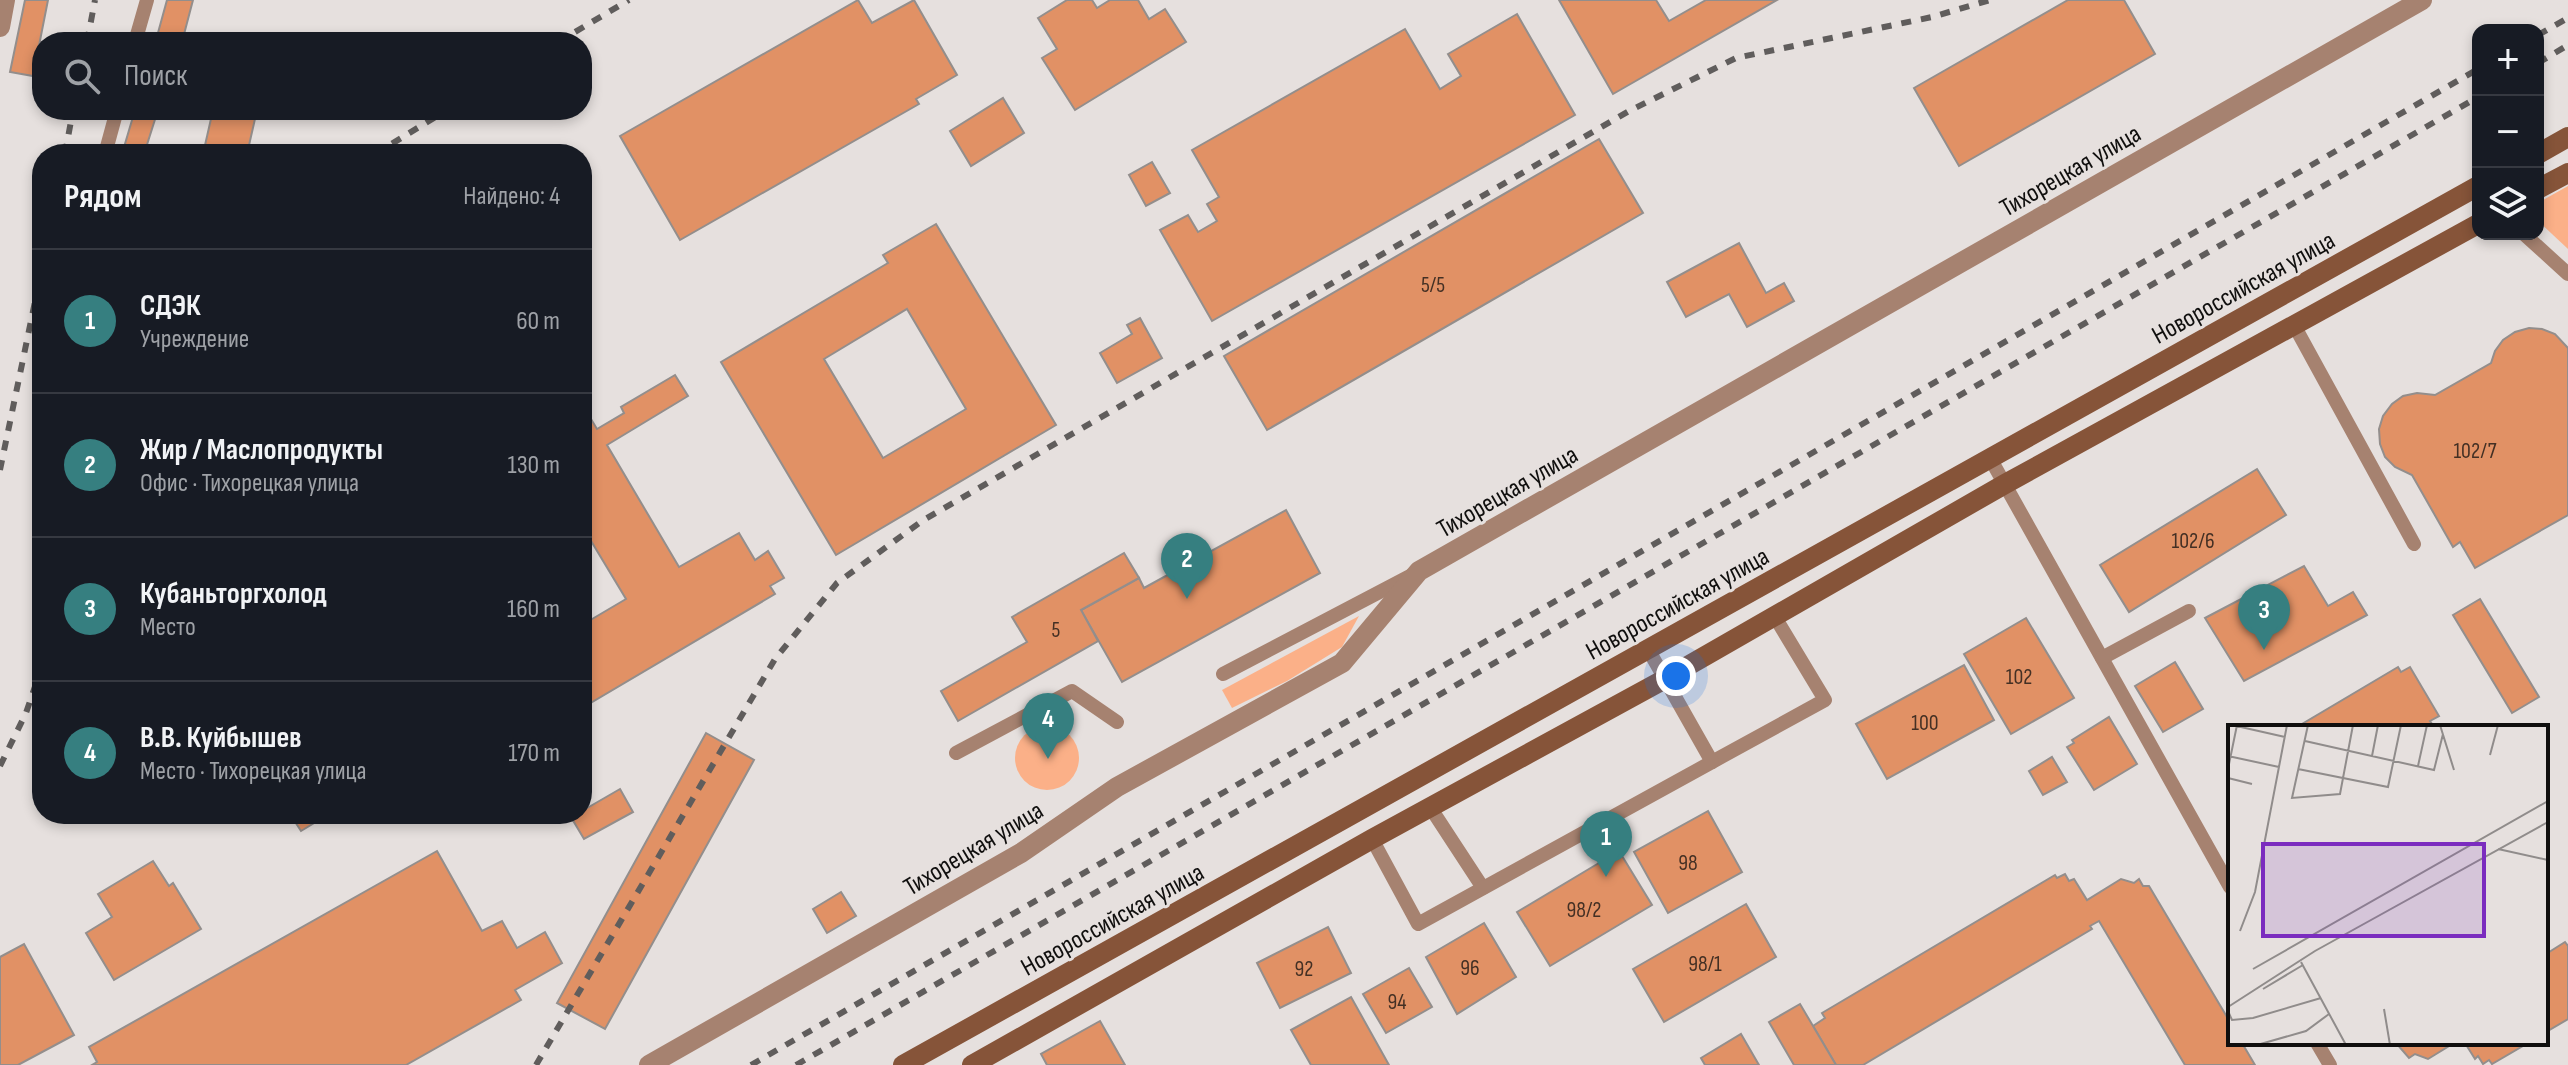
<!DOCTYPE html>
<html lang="ru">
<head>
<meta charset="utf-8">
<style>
	:root { --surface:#171b24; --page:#242831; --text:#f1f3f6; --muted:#9ea1a6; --line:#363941; --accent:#367f80 }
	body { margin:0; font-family:"Sofia Sans Condensed",sans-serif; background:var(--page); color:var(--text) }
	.controls { position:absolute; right:24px; top:24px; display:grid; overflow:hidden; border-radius:16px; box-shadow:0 4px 12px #0003 }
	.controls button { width:72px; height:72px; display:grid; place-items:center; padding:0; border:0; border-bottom:2px solid var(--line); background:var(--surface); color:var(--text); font:40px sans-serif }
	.you { position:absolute; left:1676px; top:676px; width:28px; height:28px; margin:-20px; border:6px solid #fff; border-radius:50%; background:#1a73e8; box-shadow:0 0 0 12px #1a73e833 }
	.badge { display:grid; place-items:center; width:52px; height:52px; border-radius:50%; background:var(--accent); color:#fff; font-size:26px; font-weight:700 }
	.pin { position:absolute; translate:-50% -66px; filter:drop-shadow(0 2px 4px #0008) }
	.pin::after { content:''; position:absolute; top:42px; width:28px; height:24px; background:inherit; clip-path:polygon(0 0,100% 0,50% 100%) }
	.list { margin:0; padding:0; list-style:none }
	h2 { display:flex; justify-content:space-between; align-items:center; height:104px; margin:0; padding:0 32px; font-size:34px }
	h2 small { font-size:26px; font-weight:400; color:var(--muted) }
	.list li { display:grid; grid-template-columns:52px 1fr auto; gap:24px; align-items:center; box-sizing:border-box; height:144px; padding:0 32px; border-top:2px solid var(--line) }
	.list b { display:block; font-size:30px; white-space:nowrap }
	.list p { margin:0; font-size:26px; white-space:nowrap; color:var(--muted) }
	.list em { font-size:26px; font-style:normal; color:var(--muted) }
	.icon { flex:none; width:44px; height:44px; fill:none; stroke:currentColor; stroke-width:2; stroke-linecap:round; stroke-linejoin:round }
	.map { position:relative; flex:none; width:2568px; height:1065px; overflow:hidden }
	.search { position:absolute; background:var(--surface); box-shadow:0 4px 12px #0003; left:32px; top:32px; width:560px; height:88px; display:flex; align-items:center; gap:20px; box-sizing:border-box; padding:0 28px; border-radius:32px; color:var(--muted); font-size:30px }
	.panel { position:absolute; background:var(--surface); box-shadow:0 4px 12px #0003; left:32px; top:144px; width:560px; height:680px; border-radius:32px }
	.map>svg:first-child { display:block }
	.green { fill:#fbb088 }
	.building { fill:#e19165; stroke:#938e8c; stroke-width:2; fill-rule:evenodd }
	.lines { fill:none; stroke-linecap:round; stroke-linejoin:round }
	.lane { stroke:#a68270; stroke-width:14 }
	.street { stroke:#a68270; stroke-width:20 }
	.secondary { stroke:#865439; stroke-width:20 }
	.rail { stroke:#605d5c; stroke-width:6; stroke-dasharray:10 10; stroke-linecap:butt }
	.labels { text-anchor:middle; stroke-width:6; stroke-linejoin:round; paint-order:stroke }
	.number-label { font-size:22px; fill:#443024 }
	.street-label { font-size:26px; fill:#100f0e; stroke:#e6e0de }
	.inset-road { fill:none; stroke:#908c8b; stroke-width:2 }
	.view { fill:#7b2cbf; fill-opacity:0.15; stroke:#7b2cbf; stroke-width:4 }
	.inset-edge { fill:none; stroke:#100f0e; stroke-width:4 }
</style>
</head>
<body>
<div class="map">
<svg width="2568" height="1065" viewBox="0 0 2568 1065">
	<rect width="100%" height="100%" fill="#e6e0de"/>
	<!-- green -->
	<g class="green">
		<path d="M 2568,186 L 2568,249 L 2538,221 L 2538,203 Z"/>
		<path d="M 1359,616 L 1342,647 L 1287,681 L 1232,708 L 1222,690 Z"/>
		<circle cx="1047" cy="758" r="32"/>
	</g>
	<!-- building -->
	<g class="building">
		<path d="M 25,0 L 48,0 L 33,76 L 10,72 Z"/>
		<path d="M 167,0 L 193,0 L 182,42 L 156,40 Z"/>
		<path d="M 858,0 L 872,23 L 914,0 L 957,75 L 916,99 L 919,104 L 680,240 L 620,136 Z"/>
		<path d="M 1067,0 L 1092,0 L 1097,8 L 1110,0 L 1138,0 L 1149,19 L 1165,9 L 1186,42 L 1075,110 L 1042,58 L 1057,49 L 1038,18 Z"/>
		<path d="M 1559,0 L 1656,0 L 1669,21 L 1706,0 L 1777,0 L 1613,94 Z"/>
		<path d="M 2068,0 L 2124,0 L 2155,54 L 1959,166 L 1914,88 Z"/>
		<path d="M 1517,14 L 1575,115 L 1212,321 L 1160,230 L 1188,215 L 1198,232 L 1217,221 L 1207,204 L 1219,197 L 1192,150 L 1405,29 L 1440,89 L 1461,76 L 1448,54 Z"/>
		<path d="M 1003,98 L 1024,133 L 971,166 L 950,131 Z"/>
		<path d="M 135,110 L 158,110 L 144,154 L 122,154 Z"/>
		<path d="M 213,110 L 257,110 L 247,154 L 203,154 Z"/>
		<path d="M 1599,139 L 1643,213 L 1267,430 L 1224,356 Z"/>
		<path d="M 1152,162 L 1170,193 L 1146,206 L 1129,175 Z"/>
		<path d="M 936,224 L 1056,425 L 836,555 L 721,362 L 888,263 L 883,255 ZM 907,309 L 966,409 L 883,458 L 824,359 Z"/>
		<path d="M 1739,243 L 1766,293 L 1784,283 L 1794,301 L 1747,327 L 1729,294 L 1686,317 L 1667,282 Z"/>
		<path d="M 1140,318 L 1162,358 L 1117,383 L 1100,353 L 1132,334 L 1127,325 Z"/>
		<path d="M 2529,328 L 2542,329 L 2555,334 L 2568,348 L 2568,515 L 2475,568 L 2460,542 L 2453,547 L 2412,475 L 2395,467 L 2385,457 L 2380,444 L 2379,429 L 2383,416 L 2392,404 L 2403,396 L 2417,393 L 2435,395 L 2491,363 L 2495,351 L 2503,340 L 2515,332 Z"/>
		<path d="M 675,375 L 688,396 L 607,445 L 679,567 L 739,533 L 755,560 L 768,551 L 784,578 L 770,586 L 775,594 L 582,708 L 582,625 L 626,599 L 582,526 L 582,404 L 597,429 L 624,413 L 621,407 Z"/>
		<path d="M 2257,469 L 2286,515 L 2129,612 L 2100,565 Z"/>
		<path d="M 1286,510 L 1320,573 L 1122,682 L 1081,610 L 1139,578 L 1144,588 Z"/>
		<path d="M 1124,553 L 1139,578 L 1081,610 L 1098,641 L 958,721 L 941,691 L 1027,642 L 1012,617 Z"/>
		<path d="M 2304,566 L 2328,606 L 2353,592 L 2367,615 L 2244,681 L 2205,618 Z"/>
		<path d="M 2480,599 L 2539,697 L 2512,713 L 2453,615 Z"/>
		<path d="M 2026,618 L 2074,698 L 2011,734 L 1964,654 Z"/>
		<path d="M 2175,662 L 2203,709 L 2163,732 L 2135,686 Z"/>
		<path d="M 1964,665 L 1994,720 L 1887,779 L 1856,724 Z"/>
		<path d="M 2398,667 L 2401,672 L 2410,667 L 2439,716 L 2430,721 L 2432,724 L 2428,727 L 2297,727 Z"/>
		<path d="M 2109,717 L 2137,764 L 2094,790 L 2067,747 L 2074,743 L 2072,740 Z"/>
		<path d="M 706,733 L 754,760 L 605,1029 L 557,1003 Z"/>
		<path d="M 2052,757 L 2067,782 L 2043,795 L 2029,771 Z"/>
		<path d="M 620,789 L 633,812 L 584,839 L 571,817 L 582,814 L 582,811 Z"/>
		<path d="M 1708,811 L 1742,872 L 1668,913 L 1634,852 Z"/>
		<path d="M 290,814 L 329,814 L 301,831 Z"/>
		<path d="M 437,851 L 482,931 L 502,921 L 517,948 L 545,932 L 562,963 L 515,990 L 521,1000 L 406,1065 L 92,1065 L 97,1062 L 89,1047 Z"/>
		<path d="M 1619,851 L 1652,905 L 1550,966 L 1517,912 Z"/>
		<path d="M 153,861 L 169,886 L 173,883 L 201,929 L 114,980 L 86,933 L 112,917 L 98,894 Z"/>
		<path d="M 2065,874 L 2069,881 L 2074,879 L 2087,900 L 2121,879 L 2134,883 L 2139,879 L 2143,886 L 2149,886 L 2230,1022 L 2230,1043 L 2242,1043 L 2255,1065 L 2185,1065 L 2099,921 L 2090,926 L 2092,929 L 1863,1065 L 1836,1065 L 1813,1026 L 1825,1018 L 1822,1013 L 2055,875 L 2057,878 Z"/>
		<path d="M 841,892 L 856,916 L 827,933 L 813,909 Z"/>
		<path d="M 1746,904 L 1776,957 L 1664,1022 L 1633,969 Z"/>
		<path d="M 1484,923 L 1516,977 L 1457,1014 L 1426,957 Z"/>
		<path d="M 1328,927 L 1351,973 L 1280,1008 L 1257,963 Z"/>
		<path d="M 2565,942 L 2568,946 L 2568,1019 L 2546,1032 L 2546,954 Z"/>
		<path d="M 24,944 L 74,1035 L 18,1065 L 0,1065 L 0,957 Z"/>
		<path d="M 1409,968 L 1432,1007 L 1386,1033 L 1363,994 Z"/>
		<path d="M 1351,997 L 1389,1065 L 1311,1065 L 1291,1030 Z"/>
		<path d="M 1800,1004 L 1813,1026 L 1836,1065 L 1794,1065 L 1769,1022 Z"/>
		<path d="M 1100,1021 L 1125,1065 L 1047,1065 L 1041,1054 Z"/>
		<path d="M 1741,1034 L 1759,1065 L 1705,1065 L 1701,1058 Z"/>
		<path d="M 2396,1043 L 2454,1043 L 2428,1059 L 2415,1054 L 2409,1058 Z"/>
		<path d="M 2465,1043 L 2528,1043 L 2492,1064 L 2489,1060 L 2483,1064 L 2478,1056 L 2475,1059 Z"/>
	</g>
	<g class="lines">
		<!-- lane -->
		<g class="lane">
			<path d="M 135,42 L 147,0"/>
			<path d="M 105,154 L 117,110"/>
			<path d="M 2524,234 L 2568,274"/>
			<path d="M 2294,325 L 2414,544"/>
			<path d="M 1990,458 L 2230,887"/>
			<path d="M 2102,658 L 2189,611"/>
			<path d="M 1223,674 L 1412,575"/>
			<path d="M 956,753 L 1072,691 L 1117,722"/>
			<path d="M 1712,762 L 1825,700 L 1775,617"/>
			<path d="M 1430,807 L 1483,888"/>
			<path d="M 1372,839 L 1418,924 L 1712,762 L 1648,649"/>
			<path d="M 2317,1043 L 2330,1065"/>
		</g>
		<!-- street -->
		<g class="street">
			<path d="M 0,27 L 5,0"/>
			<path d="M 649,1065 L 1021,853 L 1117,787 L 1342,663 L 1419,571 L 2422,0"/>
		</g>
		<!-- secondary -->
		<g class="secondary">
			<path d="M 2538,154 L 2568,137"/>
			<path d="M 2538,189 L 2568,173"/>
			<path d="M 903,1065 L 2478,186"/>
			<path d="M 972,1065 L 1372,839 L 1665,679 L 2005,484 L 2478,224"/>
		</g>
		<!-- rail -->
		<g class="rail">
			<path d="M 2538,35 L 2568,18"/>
			<path d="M 87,42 L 95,0"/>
			<path d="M 558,42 L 629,0"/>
			<path d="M 2538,63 L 2568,45"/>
			<path d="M 65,154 L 73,110"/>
			<path d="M 375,154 L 447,110"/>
			<path d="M 0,470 L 42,268"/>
			<path d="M 0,766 L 26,713 L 42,666"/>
			<path d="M 536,1065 L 775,659 L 837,583 L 922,521 L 1629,111 L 1736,58 L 1932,17 L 1990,0"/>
			<path d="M 751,1065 L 2478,69"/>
			<path d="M 796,1065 L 2478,97"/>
		</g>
	</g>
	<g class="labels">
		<!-- number labels -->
		<g class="number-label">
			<text x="1433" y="292">5/5</text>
			<text x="2475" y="458">102/7</text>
			<text x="2193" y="548">102/6</text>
			<text x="1056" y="637">5</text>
			<text x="2019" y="684">102</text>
			<text x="1925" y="730">100</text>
			<text x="1688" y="870">98</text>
			<text x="1584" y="917">98/2</text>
			<text x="1705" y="971">98/1</text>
			<text x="1470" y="975">96</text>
			<text x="1304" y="976">92</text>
			<text x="1397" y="1009">94</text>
		</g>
		<!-- street labels -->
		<g class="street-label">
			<text transform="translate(2070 170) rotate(-30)" y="9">Тихорецкая улица</text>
			<text transform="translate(2243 287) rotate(-29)" y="9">Новороссийская улица</text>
			<text transform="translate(1507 491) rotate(-30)" y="9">Тихорецкая улица</text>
			<text transform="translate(1677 603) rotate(-29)" y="9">Новороссийская улица</text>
			<text transform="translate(973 848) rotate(-31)" y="9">Тихорецкая улица</text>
			<text transform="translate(1112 919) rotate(-29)" y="9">Новороссийская улица</text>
		</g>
	</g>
	<!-- overview -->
	<g transform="translate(2228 725)">
		<rect width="320" height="320" fill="#e6e0de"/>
		<path class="inset-road" d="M 4,0 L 57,12M 80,0 L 64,73 L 112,69 L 125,0M 212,0 L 226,45M 77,16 L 206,45 L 215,9M 262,30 L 270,0M 0,31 L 51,42M 144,31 L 150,0M 190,41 L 199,0M 0,44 L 9,0M 70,44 L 160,62 L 173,0M 0,53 L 24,59M 270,124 L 320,135M 12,206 L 27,167 L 59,0M 73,237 L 118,320M 25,244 L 320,76M 35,264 L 75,240M 0,282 L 87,226 L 320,97M 156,284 L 162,320M 0,286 L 4,295 L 25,293 L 93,273M 29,320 L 78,306 L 101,289"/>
		<path class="view" d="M 35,119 L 256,119 L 256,211 L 35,211 Z"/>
		<rect width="320" height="320" class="inset-edge"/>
	</g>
</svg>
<div class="controls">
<button>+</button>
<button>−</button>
<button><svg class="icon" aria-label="layers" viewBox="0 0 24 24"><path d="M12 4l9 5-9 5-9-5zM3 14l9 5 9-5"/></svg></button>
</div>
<div class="you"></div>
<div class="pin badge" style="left:1606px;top:877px">1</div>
<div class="pin badge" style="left:1187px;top:599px">2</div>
<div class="pin badge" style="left:2264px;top:650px">3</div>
<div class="pin badge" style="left:1048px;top:759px">4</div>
<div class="search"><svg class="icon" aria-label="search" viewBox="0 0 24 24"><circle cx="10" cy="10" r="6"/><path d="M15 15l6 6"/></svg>Поиск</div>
<section class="panel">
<h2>Рядом<small>Найдено: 4</small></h2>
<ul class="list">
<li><span class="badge">1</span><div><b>СДЭК</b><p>Учреждение</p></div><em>60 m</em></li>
<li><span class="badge">2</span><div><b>Жир / Маслопродукты</b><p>Офис · Тихорецкая улица</p></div><em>130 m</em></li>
<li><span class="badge">3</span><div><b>Кубаньторгхолод</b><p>Место</p></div><em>160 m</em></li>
<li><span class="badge">4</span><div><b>В.В. Куйбышев</b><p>Место · Тихорецкая улица</p></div><em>170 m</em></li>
</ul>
</section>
</div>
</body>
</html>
